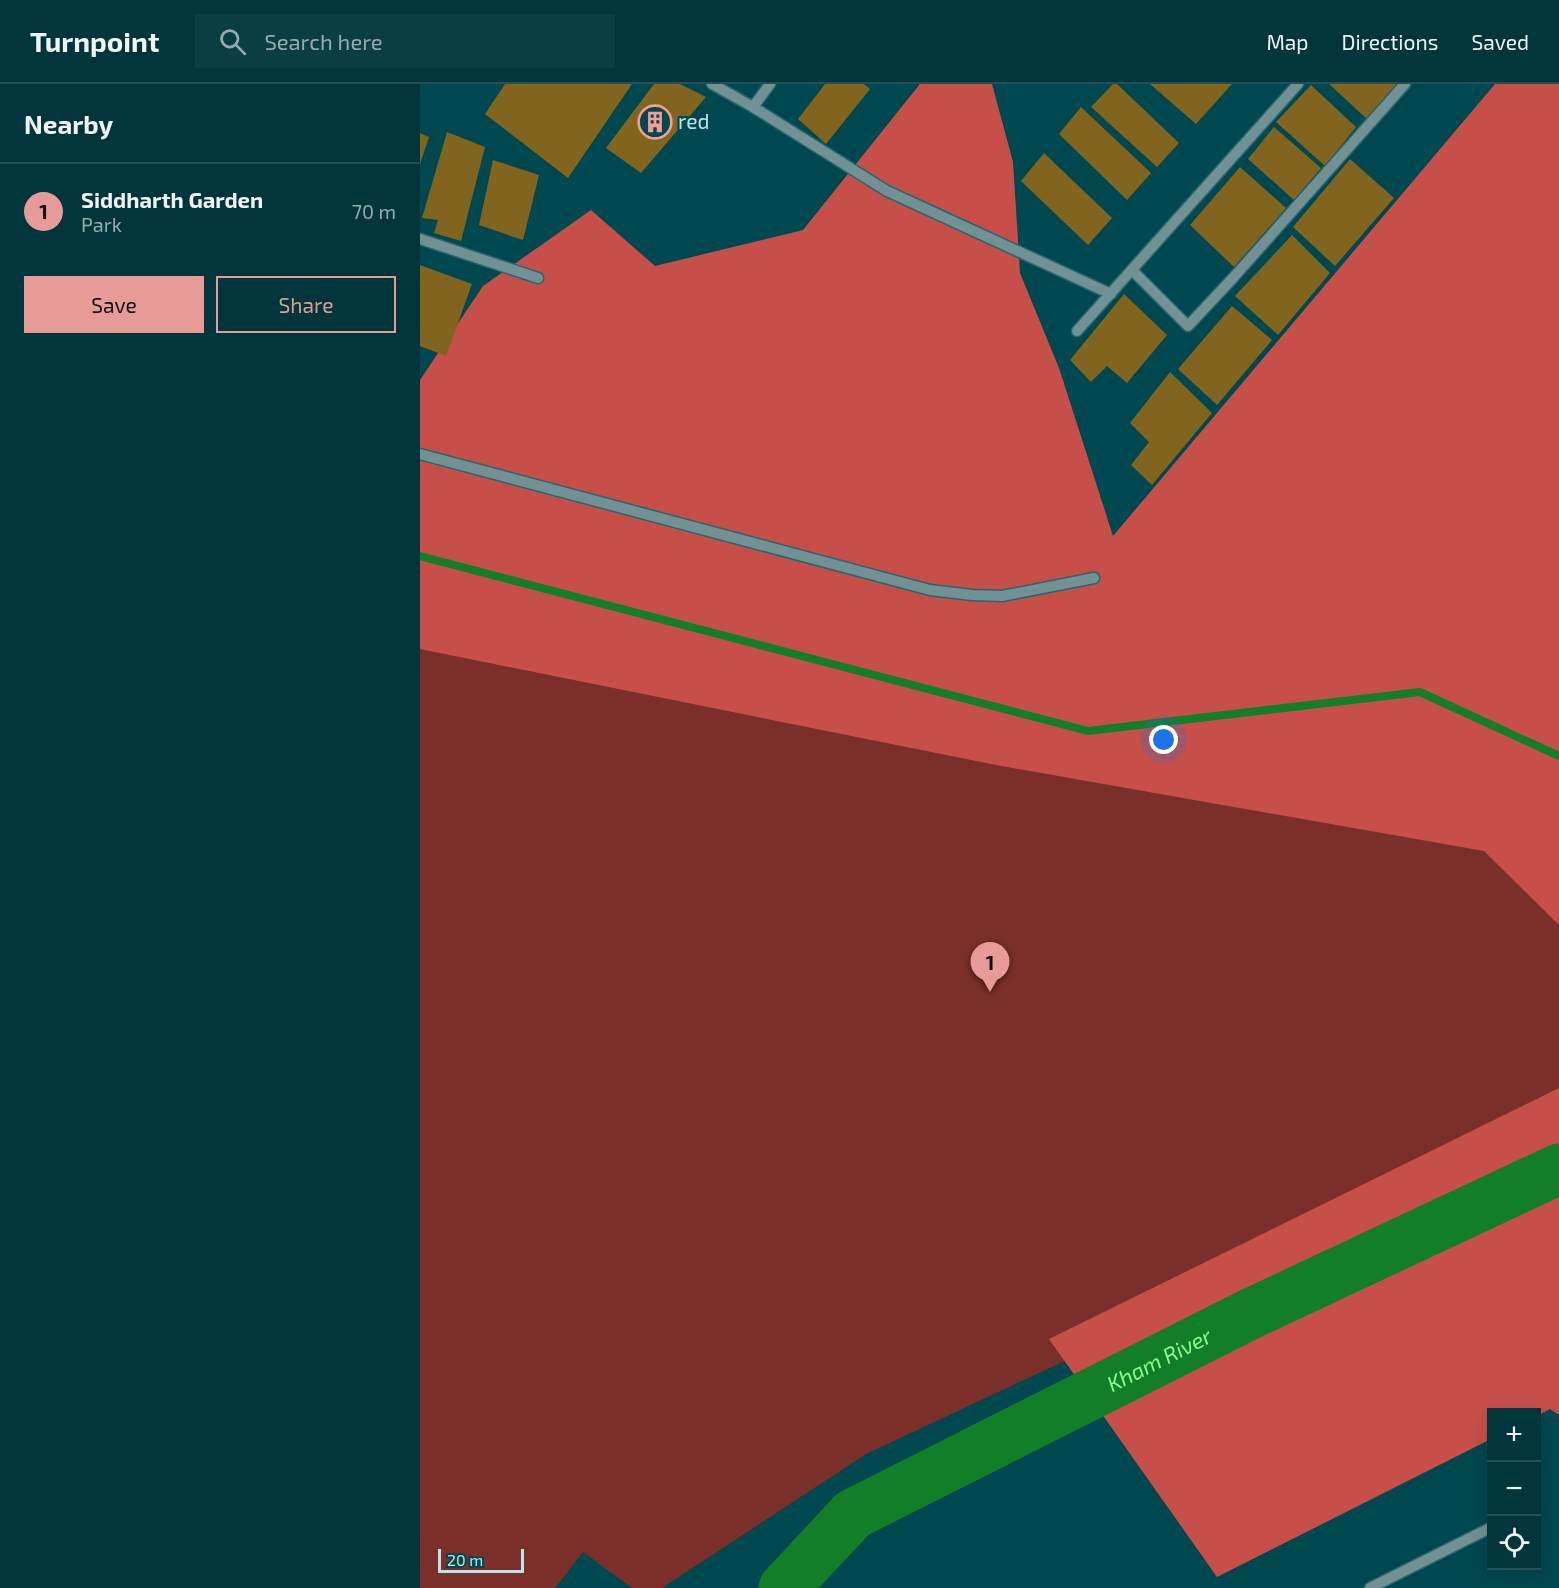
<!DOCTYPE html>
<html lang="en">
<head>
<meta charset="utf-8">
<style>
	:root { --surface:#00363b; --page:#0a3e42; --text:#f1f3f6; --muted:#95abaf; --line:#225055; --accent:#e69b98 }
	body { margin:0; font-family:"Exo 2",sans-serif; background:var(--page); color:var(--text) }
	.controls { position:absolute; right:18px; bottom:18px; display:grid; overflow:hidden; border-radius:0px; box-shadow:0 6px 24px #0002 }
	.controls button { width:54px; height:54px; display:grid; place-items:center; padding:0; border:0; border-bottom:2px solid var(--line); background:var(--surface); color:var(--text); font:30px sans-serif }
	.scale { position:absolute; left:18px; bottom:15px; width:86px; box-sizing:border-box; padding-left:6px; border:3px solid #bee3e7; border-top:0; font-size:16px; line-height:21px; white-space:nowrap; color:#bee3e7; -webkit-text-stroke:4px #00484f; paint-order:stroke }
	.you { position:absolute; left:744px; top:656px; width:21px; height:21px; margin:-15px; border:4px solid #fff; border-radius:50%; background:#1a73e8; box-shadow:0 0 0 9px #1a73e833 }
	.badge { display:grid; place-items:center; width:39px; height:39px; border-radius:50%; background:var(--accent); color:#111; font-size:20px; font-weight:700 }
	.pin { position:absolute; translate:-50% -50px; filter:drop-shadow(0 2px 3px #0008) }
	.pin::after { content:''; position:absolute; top:32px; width:21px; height:18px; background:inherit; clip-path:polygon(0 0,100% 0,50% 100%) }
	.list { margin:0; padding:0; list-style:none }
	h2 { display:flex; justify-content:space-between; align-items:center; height:78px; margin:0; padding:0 24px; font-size:26px }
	h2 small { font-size:20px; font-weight:400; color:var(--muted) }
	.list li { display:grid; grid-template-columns:39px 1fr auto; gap:18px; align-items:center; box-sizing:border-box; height:96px; padding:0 24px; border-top:2px solid var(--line) }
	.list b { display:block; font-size:22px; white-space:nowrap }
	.list p { margin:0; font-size:20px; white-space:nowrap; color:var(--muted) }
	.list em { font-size:20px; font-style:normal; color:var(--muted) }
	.actions { display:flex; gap:12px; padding:18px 24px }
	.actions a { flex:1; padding:14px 0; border:2px solid var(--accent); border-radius:0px; text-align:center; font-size:21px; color:var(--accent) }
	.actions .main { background:var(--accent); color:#111 }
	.icon { flex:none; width:33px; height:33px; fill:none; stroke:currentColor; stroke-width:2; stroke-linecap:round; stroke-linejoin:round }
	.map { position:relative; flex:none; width:1139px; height:1504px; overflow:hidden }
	header { display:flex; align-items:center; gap:36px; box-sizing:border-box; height:84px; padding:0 30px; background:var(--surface); border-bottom:2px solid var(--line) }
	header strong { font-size:28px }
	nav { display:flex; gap:33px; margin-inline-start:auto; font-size:21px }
	.search { width:420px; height:54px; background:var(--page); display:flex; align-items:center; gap:15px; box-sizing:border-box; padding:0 21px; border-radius:0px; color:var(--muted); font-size:22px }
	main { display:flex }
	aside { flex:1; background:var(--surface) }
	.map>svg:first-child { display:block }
	.green { fill:#7a2f2b }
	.forest { fill:#c74f4a }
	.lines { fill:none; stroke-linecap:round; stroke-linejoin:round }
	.stream { stroke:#127e27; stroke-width:8 }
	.river { stroke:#127e27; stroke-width:51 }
	.building { fill:#81641e }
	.minor-casing { stroke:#26676d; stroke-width:13 }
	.minor { stroke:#729194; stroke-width:10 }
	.labels { text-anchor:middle; stroke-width:4.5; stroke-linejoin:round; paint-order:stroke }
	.poi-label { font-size:21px; fill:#bee3e7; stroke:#00484f; text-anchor:start }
	.water-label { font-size:22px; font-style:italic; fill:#86fe8f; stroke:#00484f }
</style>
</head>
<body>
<header>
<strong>Turnpoint</strong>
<div class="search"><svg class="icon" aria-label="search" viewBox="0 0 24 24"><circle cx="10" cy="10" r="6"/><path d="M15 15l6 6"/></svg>Search here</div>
<nav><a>Map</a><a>Directions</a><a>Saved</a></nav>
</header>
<main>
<aside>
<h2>Nearby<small></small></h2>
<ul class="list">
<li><span class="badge">1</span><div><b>Siddharth Garden</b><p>Park</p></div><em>70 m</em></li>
</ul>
<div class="actions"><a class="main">Save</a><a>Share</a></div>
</aside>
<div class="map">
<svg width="1139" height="1504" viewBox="0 0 1139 1504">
	<rect width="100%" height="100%" fill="#00484f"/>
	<!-- green -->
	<path class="green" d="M 0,528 L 1139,761 L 1139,1054 L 995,1113 L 446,1370 L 242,1504 L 212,1504 L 163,1468 L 135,1504 L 0,1504 Z"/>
	<!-- forest -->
	<g class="forest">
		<path d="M 500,0 L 572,0 L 593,78 L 600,189 L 639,284 L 693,452 L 1075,0 L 1139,0 L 1139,841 L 1064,767 L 576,681 L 0,565 L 0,296 L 63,202 L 171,126 L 235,182 L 383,146 Z"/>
		<path d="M 1139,1004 L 1139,1331 L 1130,1325 L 1117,1332 L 1116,1328 L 1072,1328 L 1071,1355 L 797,1493 L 629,1255 Z"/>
	</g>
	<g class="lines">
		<!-- stream -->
		<path class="stream" d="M 0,472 L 668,647 L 1000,608 L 1139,672"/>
		<!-- river -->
		<path class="river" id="s1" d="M 364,1504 L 433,1430 L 832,1229 L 1139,1085"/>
	</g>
	<!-- building -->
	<g class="building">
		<path d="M 85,0 L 212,0 L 148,94 L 65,30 Z"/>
		<path d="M 234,0 L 260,0 L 286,13 L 221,89 L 186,64 Z"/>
		<path d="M 405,0 L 444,0 L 450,5 L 406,60 L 378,35 Z"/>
		<path d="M 693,0 L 697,0 L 759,59 L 737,83 L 671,23 Z"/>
		<path d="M 730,0 L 812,0 L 776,40 Z"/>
		<path d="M 909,0 L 978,0 L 947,35 Z"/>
		<path d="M 891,1 L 936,43 L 905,82 L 856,38 Z"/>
		<path d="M 661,23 L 731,89 L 707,116 L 639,50 Z"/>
		<path d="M 854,43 L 901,84 L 874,116 L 828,75 Z"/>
		<path d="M 27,48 L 65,63 L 41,157 L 14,149 L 18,136 L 2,134 Z"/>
		<path d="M 0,49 L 9,53 L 0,80 Z"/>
		<path d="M 624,69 L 692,134 L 668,161 L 601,97 Z"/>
		<path d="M 930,75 L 974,114 L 915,182 L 873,143 Z"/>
		<path d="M 73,76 L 119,91 L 103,156 L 59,141 Z"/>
		<path d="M 820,83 L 866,124 L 814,183 L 770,141 Z"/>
		<path d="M 872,151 L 910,189 L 858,251 L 815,212 Z"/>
		<path d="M 0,181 L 52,200 L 26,272 L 0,262 Z"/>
		<path d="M 704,210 L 747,251 L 707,299 L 687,282 L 671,298 L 650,276 Z"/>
		<path d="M 812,222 L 852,256 L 797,321 L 758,285 Z"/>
		<path d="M 750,288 L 792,329 L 732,401 L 711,381 L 729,358 L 710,339 Z"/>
	</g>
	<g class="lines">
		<!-- minor casing -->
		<g class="minor-casing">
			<g id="minor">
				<path d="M 292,0 L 333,23 L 467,107 L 691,210"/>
				<path d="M 333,23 L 350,0"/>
				<path d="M 0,155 L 118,194"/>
				<path d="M 712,186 L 768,242 L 813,194 L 985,0"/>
				<path d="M 657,247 L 878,0"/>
				<path d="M 0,370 L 510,506 L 552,511 L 582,512 L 674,494"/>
				<path d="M 950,1504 L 1072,1443"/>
			</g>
		</g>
		<!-- minor -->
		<use href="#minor" class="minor"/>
	</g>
	<!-- icons -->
	<defs>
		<g id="building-ring" transform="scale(1.725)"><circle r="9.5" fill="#00484f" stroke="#f59c94" stroke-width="1.5"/><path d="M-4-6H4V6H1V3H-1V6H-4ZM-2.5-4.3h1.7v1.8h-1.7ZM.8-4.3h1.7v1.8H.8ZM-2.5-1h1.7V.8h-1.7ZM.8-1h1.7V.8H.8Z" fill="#f59c94"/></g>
	</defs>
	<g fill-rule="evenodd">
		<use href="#building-ring" x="235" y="38"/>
	</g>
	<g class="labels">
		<!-- poi labels -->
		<g class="poi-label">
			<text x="258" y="45">red</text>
		</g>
		<!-- water labels -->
		<g class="water-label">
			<text dy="8" stroke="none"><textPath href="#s1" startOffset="444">Kham River</textPath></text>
		</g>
	</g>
</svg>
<div class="controls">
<button>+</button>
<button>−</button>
<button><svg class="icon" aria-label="locate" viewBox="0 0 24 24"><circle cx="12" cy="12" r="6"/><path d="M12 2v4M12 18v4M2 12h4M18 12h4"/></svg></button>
</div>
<div class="scale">20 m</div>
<div class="you"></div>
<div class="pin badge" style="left:570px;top:908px">1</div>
</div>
</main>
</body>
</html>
